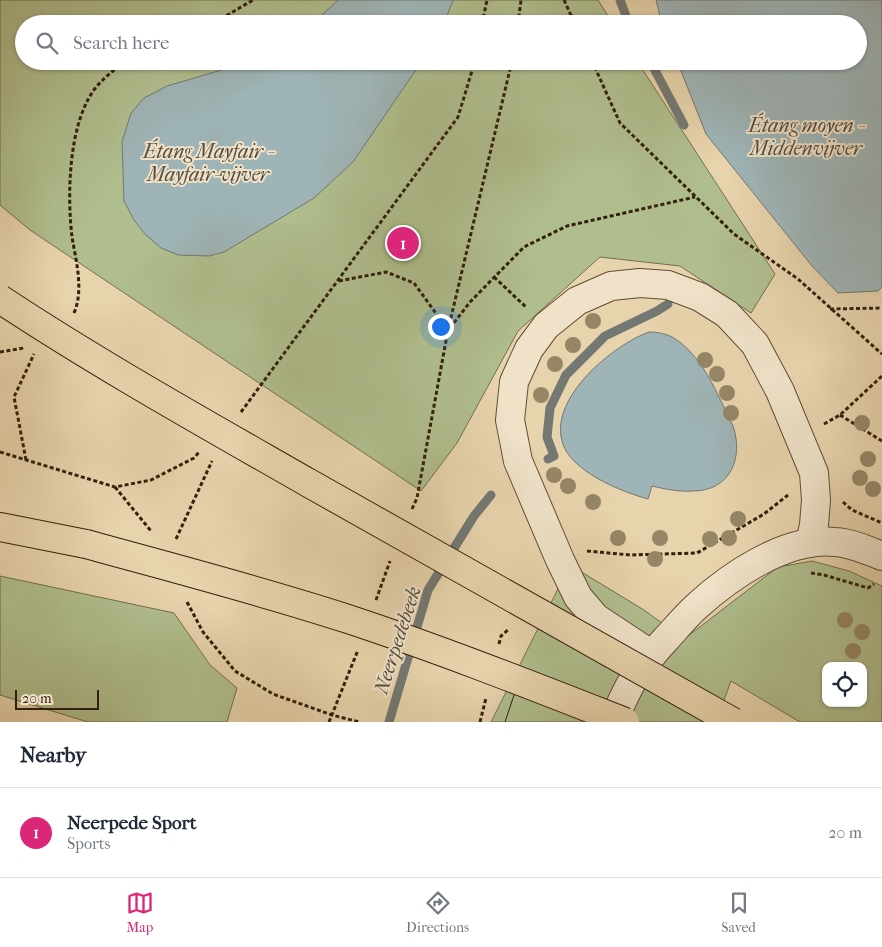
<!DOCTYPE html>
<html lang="en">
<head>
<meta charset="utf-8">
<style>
	:root { --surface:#fff; --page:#f6f6f7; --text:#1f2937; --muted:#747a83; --line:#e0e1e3; --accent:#db2777 }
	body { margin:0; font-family:"IM FELL French Canon",serif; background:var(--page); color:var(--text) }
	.controls { position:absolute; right:15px; bottom:15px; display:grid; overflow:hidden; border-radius:10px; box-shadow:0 1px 4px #0004 }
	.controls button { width:45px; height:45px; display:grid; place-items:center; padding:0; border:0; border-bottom:1px solid var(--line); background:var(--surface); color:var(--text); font:25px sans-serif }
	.scale { position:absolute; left:15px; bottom:12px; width:84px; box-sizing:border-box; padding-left:5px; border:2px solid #331f0c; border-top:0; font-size:14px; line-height:18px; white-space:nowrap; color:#331f0c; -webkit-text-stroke:4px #efe2c9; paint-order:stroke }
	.you { position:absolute; left:440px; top:326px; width:18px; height:18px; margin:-12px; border:4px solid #fff; border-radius:50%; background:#1a73e8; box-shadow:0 0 0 8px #1a73e833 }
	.badge { display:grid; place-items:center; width:32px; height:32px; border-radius:50%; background:var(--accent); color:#fff; font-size:16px; font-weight:700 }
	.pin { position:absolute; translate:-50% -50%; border:2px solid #fff; box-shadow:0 1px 5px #0006 }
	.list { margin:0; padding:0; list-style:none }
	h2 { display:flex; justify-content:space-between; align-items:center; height:65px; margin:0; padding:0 20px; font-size:21px }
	h2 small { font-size:16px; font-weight:400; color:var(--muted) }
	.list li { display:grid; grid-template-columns:32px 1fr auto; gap:15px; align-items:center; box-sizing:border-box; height:90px; padding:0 20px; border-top:1px solid var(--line) }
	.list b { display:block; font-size:19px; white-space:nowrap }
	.list p { margin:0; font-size:16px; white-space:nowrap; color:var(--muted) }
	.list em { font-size:16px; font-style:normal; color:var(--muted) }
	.icon { flex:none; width:28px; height:28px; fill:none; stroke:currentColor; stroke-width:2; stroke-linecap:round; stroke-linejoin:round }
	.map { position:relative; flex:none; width:882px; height:722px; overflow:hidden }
	.search { position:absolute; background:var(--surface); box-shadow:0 1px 4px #0004; left:15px; right:15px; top:15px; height:55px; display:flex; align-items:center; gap:12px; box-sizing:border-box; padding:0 18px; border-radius:28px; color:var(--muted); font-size:19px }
	.sheet { height:155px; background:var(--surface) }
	nav { display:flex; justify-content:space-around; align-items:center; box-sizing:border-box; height:70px; border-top:1px solid var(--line); background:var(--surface); font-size:14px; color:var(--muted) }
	nav a { display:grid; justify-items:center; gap:2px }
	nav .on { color:var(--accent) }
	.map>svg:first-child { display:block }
	.green { fill:#b0be8e; stroke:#726e4d; fill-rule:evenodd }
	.water { fill:#9eb4b6; stroke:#737872 }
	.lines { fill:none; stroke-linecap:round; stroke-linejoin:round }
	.stream { stroke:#737872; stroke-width:9 }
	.minor-casing { stroke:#604c34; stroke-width:30 }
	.tertiary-casing { stroke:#604c34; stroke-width:30 }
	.motorway-casing { stroke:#331f0c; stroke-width:30 }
	.path { stroke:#331f0c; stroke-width:3; stroke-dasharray:4 2.5; stroke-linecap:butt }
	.minor { stroke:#efe2c9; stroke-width:28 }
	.tertiary { stroke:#efe2c9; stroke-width:28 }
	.motorway { stroke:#e7d3ac; stroke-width:28 }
	.tram { stroke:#331f0c; stroke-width:1 }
	.motorway-bridge-casing { stroke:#331f0c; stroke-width:30; stroke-linecap:butt }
	.motorway-bridge { stroke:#e7d3ac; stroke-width:28 }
	.tree { fill:#958666 }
	.labels { text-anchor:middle; stroke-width:4; stroke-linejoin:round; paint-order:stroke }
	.water-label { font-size:20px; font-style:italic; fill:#534c3f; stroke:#efe2c9 }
</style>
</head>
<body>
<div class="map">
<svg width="882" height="722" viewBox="0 0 882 722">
	<rect width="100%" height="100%" fill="#e7d3ac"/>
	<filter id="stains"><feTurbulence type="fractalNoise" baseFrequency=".004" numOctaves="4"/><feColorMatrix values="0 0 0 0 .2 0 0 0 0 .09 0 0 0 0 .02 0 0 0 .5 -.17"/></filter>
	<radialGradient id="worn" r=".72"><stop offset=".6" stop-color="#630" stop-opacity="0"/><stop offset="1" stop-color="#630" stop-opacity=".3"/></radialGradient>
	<!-- green -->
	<g class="green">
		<path d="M 0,0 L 598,0 L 613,24 L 24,24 L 24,61 L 637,61 L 775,274 L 751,313 L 680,266 L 600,257 L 518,331 L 457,443 L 421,491 L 30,230 L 0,205 Z"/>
		<path d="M 812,561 L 849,571 L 882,586 L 882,722 L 800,722 L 731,681 L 716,722 L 491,722 L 570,565 L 644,610 L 684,639 L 778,567 ZM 826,666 L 863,666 L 863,703 L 826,703 Z"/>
		<path d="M 0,576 L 174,613 L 210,665 L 237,688 L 227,722 L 88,722 L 0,695 Z"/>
	</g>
	<!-- water -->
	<g class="water">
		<path d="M 338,0 L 453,0 L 444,24 L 312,24 Z"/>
		<path d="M 656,0 L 882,0 L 882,287 L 878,291 L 838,293 L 812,266 L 706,134 L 677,61 L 858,61 L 858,24 L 662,24 Z"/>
		<path d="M 252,61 L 422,61 L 353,162 L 314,198 L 224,252 L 209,256 L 178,255 L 161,248 L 145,234 L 134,220 L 124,201 L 122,142 L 131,113 L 144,98 L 167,86 Z"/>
		<path d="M 649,332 C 658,332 667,334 674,338 C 696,352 709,376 720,399 C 724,408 729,417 733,426 C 744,458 730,491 693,491 C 679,492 665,489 652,486 L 648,499 C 622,492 569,471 562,441 C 550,397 613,345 649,332 Z"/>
	</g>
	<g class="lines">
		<!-- stream -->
		<g class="stream">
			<path d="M 620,0 L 629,24"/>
			<path d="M 650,61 L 684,125"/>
			<path d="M 548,459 L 554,456 L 547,437 L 550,408 L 566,375 L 605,336 L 657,311 L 668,304"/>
			<path d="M 389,722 L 428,590 L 474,516 L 491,495"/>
		</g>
		<!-- minor casing -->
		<g class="minor-casing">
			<path id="minor" d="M 652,655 L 596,618 L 578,597 L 560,560 L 518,461 L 510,420 L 514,382 L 529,349 L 546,326 L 577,301 L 611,286 L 640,283 L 668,285 L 700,297 L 727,314 L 755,344 L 780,391 L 814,473 L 816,500 L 814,525 L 810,543"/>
		</g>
		<!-- tertiary casing -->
		<g class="tertiary-casing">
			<path id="tertiary" d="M 613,722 C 619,707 626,692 634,678 C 643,664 655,651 666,639 C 676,628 686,616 697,606 C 731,575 787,537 835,542 C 851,543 867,550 882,556"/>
		</g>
		<!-- motorway casing -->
		<g class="motorway-casing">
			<path id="motorway" d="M 0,527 L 86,544"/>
		</g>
		<!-- path -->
		<g class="path">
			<path d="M 564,0 L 575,24"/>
			<path d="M 209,24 L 224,17 L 253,0"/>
			<path d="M 482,24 L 487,0"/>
			<path d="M 518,24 L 521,0"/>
			<path d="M 592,61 L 620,123 L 734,234 L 798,279 L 882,354"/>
			<path d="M 494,277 L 527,308"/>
			<path d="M 339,281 L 386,272 L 414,283 L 448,330"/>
			<path d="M 830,309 L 882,308"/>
			<path d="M 74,313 C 84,290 76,261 72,237 C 67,195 68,121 97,86 C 106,76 115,69 126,61"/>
			<path d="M 450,328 L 470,302 L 524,247 L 567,226 L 695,197"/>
			<path d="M 0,352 L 24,348"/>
			<path d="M 241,412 L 458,117 L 475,61"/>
			<path d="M 840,415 L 882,441"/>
			<path d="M 824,424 L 840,415 L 882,376"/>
			<path d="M 0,452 L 115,487 L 151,480 L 194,458 L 200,451"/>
			<path d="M 26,460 L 14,397 L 34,354"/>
			<path d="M 115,487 L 151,531"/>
			<path d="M 843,502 L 852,510 L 882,523"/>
			<path d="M 412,509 L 417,498 L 448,330 L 512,61"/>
			<path d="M 176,539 L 212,461"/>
			<path d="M 587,551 L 630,555 L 697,553 L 764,514 L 788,495"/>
			<path d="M 811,573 L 824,575 L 868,588 L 874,584"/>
			<path d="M 376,600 L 390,561"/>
			<path d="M 187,602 L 203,632 L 235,671 L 273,694 L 332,715 L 359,722"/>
			<path d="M 499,644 L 501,636 L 509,629"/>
			<path d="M 329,722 L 358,650"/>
			<path d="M 480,722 L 486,698"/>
		</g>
		<!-- minor -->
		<use href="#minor" class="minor"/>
		<!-- tertiary -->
		<use href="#tertiary" class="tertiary"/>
		<!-- motorway -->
		<use href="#motorway" class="motorway"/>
		<!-- tram -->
		<path class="tram" d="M 505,722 L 523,668"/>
		<!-- motorway-bridge casing -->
		<g class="motorway-bridge-casing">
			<g id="motorway-bridge">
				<path d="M 0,299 C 100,365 204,423 307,482 C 449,563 591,643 733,722"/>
				<path d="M 86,544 C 173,568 262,591 348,619 C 442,650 533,686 625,722"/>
			</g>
		</g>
		<!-- motorway-bridge -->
		<use href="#motorway-bridge" class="motorway-bridge"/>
	</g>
	<!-- trees -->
	<g class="tree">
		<circle cx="593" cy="321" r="8"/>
		<circle cx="573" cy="345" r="8"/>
		<circle cx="705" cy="360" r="8"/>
		<circle cx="555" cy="364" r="8"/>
		<circle cx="717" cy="374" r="8"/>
		<circle cx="727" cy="393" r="8"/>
		<circle cx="541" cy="395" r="8"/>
		<circle cx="731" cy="413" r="8"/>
		<circle cx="862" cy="423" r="8"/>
		<circle cx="868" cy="459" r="8"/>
		<circle cx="554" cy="475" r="8"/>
		<circle cx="860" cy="478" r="8"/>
		<circle cx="568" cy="486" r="8"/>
		<circle cx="873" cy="489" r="8"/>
		<circle cx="593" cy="502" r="8"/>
		<circle cx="738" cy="519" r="8"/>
		<circle cx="618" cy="538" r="8"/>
		<circle cx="660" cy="538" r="8"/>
		<circle cx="729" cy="538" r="8"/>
		<circle cx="710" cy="539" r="8"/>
		<circle cx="655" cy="559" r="8"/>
		<circle cx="845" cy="620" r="8"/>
		<circle cx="862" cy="632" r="8"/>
		<circle cx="853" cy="651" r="8"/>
	</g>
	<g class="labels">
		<!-- water labels -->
		<g class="water-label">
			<text x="806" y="132">Étang moyen -<tspan x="806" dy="23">Middenvijver</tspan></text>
			<text x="208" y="158">Étang Mayfair -<tspan x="208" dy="23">Mayfair-vijver</tspan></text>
			<text transform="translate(397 640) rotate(-72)" y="7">Neerpedebeek</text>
		</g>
	</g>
	<rect width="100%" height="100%" filter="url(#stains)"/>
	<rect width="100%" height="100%" fill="url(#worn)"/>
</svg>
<div class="controls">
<button><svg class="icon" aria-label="locate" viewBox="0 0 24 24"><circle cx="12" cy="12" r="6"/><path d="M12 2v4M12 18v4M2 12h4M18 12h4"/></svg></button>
</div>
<div class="scale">20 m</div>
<div class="you"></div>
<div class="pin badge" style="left:403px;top:243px">1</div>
<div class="search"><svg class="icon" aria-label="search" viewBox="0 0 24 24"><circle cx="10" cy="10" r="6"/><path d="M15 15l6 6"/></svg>Search here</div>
</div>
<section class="sheet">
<h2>Nearby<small></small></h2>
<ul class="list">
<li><span class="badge">1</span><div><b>Neerpede Sport</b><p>Sports</p></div><em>20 m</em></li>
</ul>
</section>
<nav>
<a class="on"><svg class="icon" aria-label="map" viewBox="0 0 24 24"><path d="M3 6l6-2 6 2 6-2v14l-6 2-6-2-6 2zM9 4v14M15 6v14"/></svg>Map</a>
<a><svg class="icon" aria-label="directions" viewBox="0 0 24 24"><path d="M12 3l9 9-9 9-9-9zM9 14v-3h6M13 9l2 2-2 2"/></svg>Directions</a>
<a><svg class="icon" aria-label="saved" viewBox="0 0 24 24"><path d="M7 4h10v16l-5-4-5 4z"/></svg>Saved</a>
</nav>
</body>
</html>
